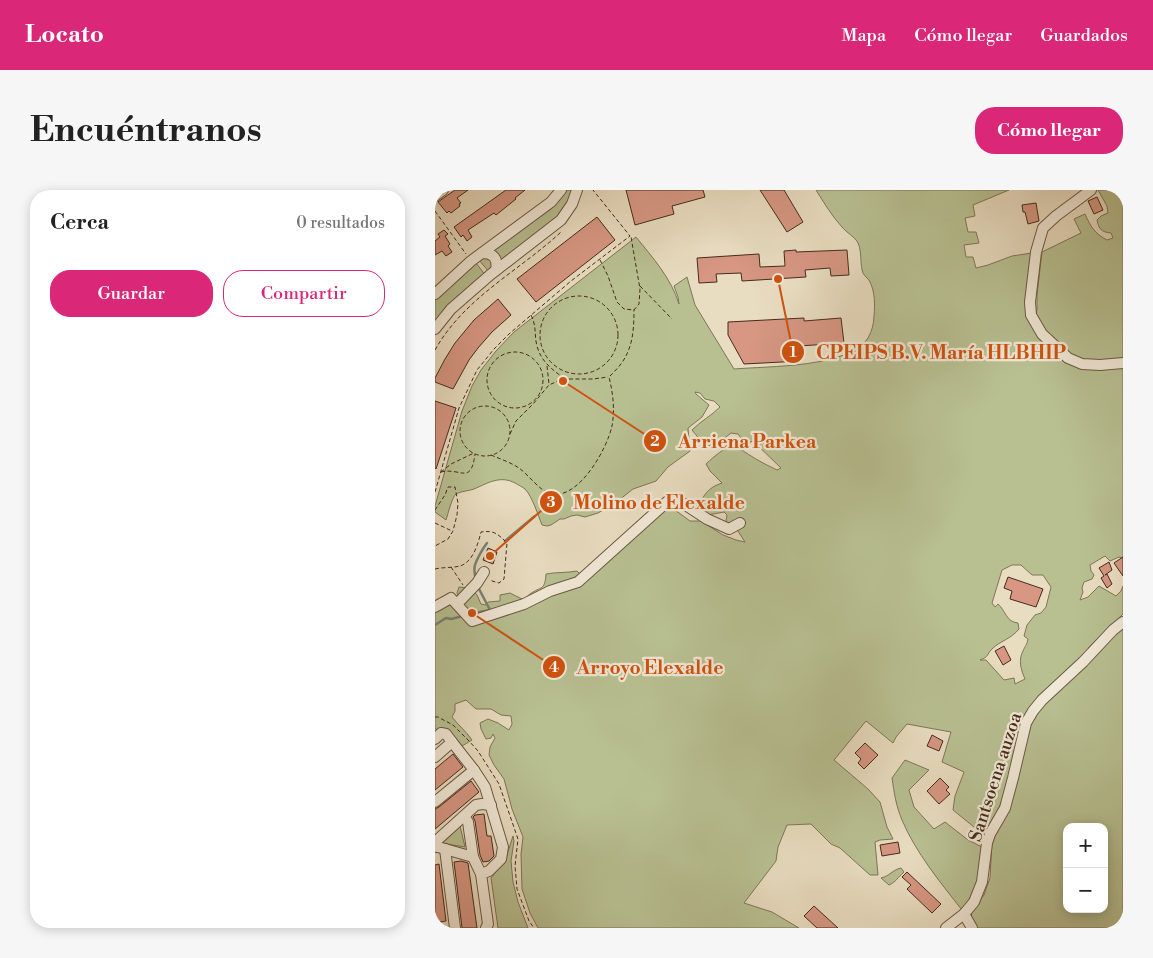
<!DOCTYPE html>
<html lang="es">
<head>
<meta charset="utf-8">
<style>
	:root { --surface:#fff; --page:#f6f6f6; --text:#222; --muted:#767676; --line:#e0e0e0; --accent:#db2777 }
	body { margin:0; font-family:"Libre Bodoni",serif; background:var(--page); color:var(--text) }
	.controls { position:absolute; right:15px; bottom:15px; display:grid; overflow:hidden; border-radius:10px; box-shadow:0 2px 12px #0003 }
	.controls button { width:45px; height:45px; display:grid; place-items:center; padding:0; border:0; border-bottom:1px solid var(--line); background:var(--surface); color:var(--text); font:25px sans-serif }
	.list { margin:0; padding:0; list-style:none }
	h2 { display:flex; justify-content:space-between; align-items:center; height:65px; margin:0; padding:0 20px; font-size:21px }
	h2 small { font-size:16px; font-weight:400; color:var(--muted) }
	.actions { display:flex; gap:10px; padding:15px 20px }
	.actions a { flex:1; padding:11px 0; border:1px solid var(--accent); border-radius:20px; text-align:center; font-size:18px; color:var(--accent) }
	.actions .main { background:var(--accent); color:#fff }
	.map { position:relative; flex:none; width:688px; height:738px; overflow:hidden; border-radius:20px }
	header { display:flex; align-items:center; gap:30px; box-sizing:border-box; height:70px; padding:0 25px; background:var(--accent); color:#fff }
	header strong { font-size:24px }
	nav { display:flex; gap:28px; margin-inline-start:auto; font-size:18px }
	.intro { display:flex; align-items:center; justify-content:space-between; box-sizing:border-box; height:120px; padding:0 30px }
	h1 { margin:0; font-size:35px }
	.button { padding:12px 22px; border-radius:20px; background:var(--accent); color:#fff; font-size:18px; font-weight:700 }
	main { display:flex; gap:30px; padding:0 30px }
	aside { flex:1; background:var(--surface); border-radius:20px; box-shadow:0 2px 12px #0003 }
	.map>svg:first-child { display:block }
	.green { fill:#b8c092; stroke:#7e7656; fill-rule:evenodd }
	.lines { fill:none; stroke-linecap:round; stroke-linejoin:round }
	.stream { stroke:#778372; stroke-width:2.5 }
	.building { fill:#d79783; stroke:#452c1a }
	.minor-casing { stroke:#6e5844; stroke-width:12 }
	.path { stroke:#452c1a; stroke-width:1; stroke-dasharray:4 2.5; stroke-linecap:butt }
	.minor { stroke:#f1e9d7; stroke-width:10 }
	.labels { text-anchor:middle; stroke-width:4.5; stroke-linejoin:round; paint-order:stroke }
	.street-label { font-size:18px; fill:#452c1a; stroke:#f1e9d7 }
	.leader { fill:none; stroke:#d0520e; stroke-width:2 }
	.callout-dot { fill:#d0520e; stroke:#f1e9d7; stroke-width:2 }
	.mark-label { font-size:15px; text-anchor:middle; font-weight:bold; fill:#fff }
	.callout-label { font-size:19px; text-anchor:middle; font-weight:bold; fill:#d0520e; stroke:#f1e9d7; stroke-width:4.5; stroke-linejoin:round; paint-order:stroke }
</style>
</head>
<body>
<header>
<strong>Locato</strong>
<nav><a>Mapa</a><a>Cómo llegar</a><a>Guardados</a></nav>
</header>
<div class="intro"><h1>Encuéntranos</h1><a class="button">Cómo llegar</a></div>
<main>
<aside>
<h2>Cerca<small>0 resultados</small></h2>
<ul class="list">
</ul>
<div class="actions"><a class="main">Guardar</a><a>Compartir</a></div>
</aside>
<div class="map">
<svg width="688" height="738" viewBox="0 0 688 738">
	<rect width="100%" height="100%" fill="#e9ddc1"/>
	<filter id="stains"><feTurbulence type="fractalNoise" baseFrequency=".004" numOctaves="4"/><feColorMatrix values="0 0 0 0 .2 0 0 0 0 .09 0 0 0 0 .02 0 0 0 .5 -.17"/></filter>
	<radialGradient id="worn" r=".72"><stop offset=".6" stop-color="#630" stop-opacity="0"/><stop offset="1" stop-color="#630" stop-opacity=".3"/></radialGradient>
	<!-- green -->
	<g class="green">
		<path d="M 131,0 L 139,0 L 129,21 L 54,82 L 44,70 L 116,19 L 126,8 Z"/>
		<path d="M 381,0 L 574,0 L 538,15 L 540,26 L 530,28 L 533,42 L 541,42 L 544,53 L 529,55 L 531,67 L 538,67 L 541,78 L 553,75 L 577,66 L 597,63 L 600,138 L 604,149 L 612,154 L 614,147 L 610,139 L 600,126 L 602,120 L 602,105 L 607,62 L 646,43 L 639,29 L 650,24 C 656,37 659,43 672,50 L 678,48 L 676,43 C 666,42 664,39 662,30 L 666,26 L 673,23 L 672,16 L 663,0 L 688,0 L 688,368 L 684,367 L 675,371 L 670,366 L 655,375 L 656,381 L 659,385 L 657,389 L 649,392 L 647,398 L 648,402 L 645,410 L 653,407 L 664,396 L 681,406 L 686,401 L 688,396 L 688,424 L 654,457 L 652,464 L 608,503 L 569,606 L 555,637 L 551,643 L 539,637 L 518,620 L 520,606 L 529,582 L 507,572 L 516,542 L 472,534 L 461,547 L 458,553 L 431,531 L 399,570 L 433,599 L 445,612 L 452,637 L 458,649 L 445,650 L 440,652 L 443,685 L 435,685 L 405,658 L 396,654 L 376,634 L 352,635 L 343,657 L 341,671 L 309,713 L 337,722 L 364,738 L 103,738 L 95,723 L 87,699 L 86,664 L 88,647 L 77,619 L 69,589 L 59,575 L 54,565 L 55,557 L 60,548 L 58,544 L 56,548 L 51,549 L 46,539 L 45,533 L 53,529 L 63,533 L 74,540 L 77,534 L 76,526 L 66,525 L 56,519 L 41,519 L 31,510 L 20,514 L 20,521 L 17,527 C 23,535 31,541 37,550 L 27,556 L 2,541 L 0,538 L 0,422 L 13,414 L 18,415 L 25,411 L 22,403 L 24,397 L 35,398 L 42,405 L 46,414 L 51,415 L 53,412 L 65,411 L 65,405 L 75,403 L 89,410 C 90,409 93,405 95,404 C 106,396 110,401 111,384 C 121,382 131,383 142,381 L 146,385 L 213,323 C 220,315 226,309 237,304 L 240,310 L 236,317 L 255,331 L 266,331 L 288,345 L 301,350 L 310,352 L 301,338 L 294,336 L 291,331 L 292,325 L 289,322 L 273,325 L 262,319 C 269,305 272,298 287,293 L 275,281 L 271,274 C 280,266 288,258 300,255 C 313,265 327,273 342,280 L 346,278 L 318,251 L 311,254 L 303,244 L 296,243 L 286,251 L 271,257 L 257,240 C 266,231 276,226 285,217 L 279,211 L 270,209 L 265,203 L 260,202 L 261,204 L 274,215 L 267,227 L 253,238 L 255,261 L 233,277 L 221,291 L 198,299 L 179,314 L 163,323 L 150,327 L 142,325 L 136,326 L 129,329 L 125,329 L 116,335 L 112,336 L 107,335 C 103,325 97,306 90,299 C 88,297 83,295 80,293 C 65,285 53,293 39,299 C 34,301 26,301 21,304 C 17,307 13,324 11,330 L 0,322 L 0,316 L 27,221 L 37,196 L 46,180 L 61,161 L 79,142 L 201,47 C 218,68 236,88 244,114 L 243,107 L 239,96 L 252,87 L 260,115 L 299,179 C 333,176 414,178 433,148 C 437,141 439,133 439,126 C 440,115 440,102 435,92 C 434,89 430,87 428,83 C 425,76 427,61 423,53 C 421,48 411,42 407,37 C 397,26 389,13 381,0 ZM 577,375 L 586,375 L 597,385 L 608,385 L 616,397 L 611,417 L 606,423 L 600,425 L 592,435 L 589,446 L 593,449 C 592,455 590,456 588,461 C 583,470 586,480 590,489 L 580,494 L 579,488 L 569,490 L 551,470 L 545,470 C 555,466 551,465 557,459 C 565,451 576,449 584,439 L 583,433 C 571,432 571,421 563,414 L 560,417 L 557,413 L 567,380 Z"/>
		<path d="M 41,73 L 51,86 L 0,134 L 0,108 Z"/>
		<path d="M 688,437 L 688,738 L 542,738 L 536,728 L 537,721 L 549,705 L 555,688 L 557,651 L 563,639 L 594,538 C 608,510 632,494 654,473 C 666,462 675,448 688,437 ZM 632,637 L 669,637 L 669,719 L 632,719 Z"/>
		<path d="M 470,570 L 494,580 L 474,600 L 479,617 L 499,639 L 510,632 L 533,650 L 547,657 L 546,685 L 538,705 L 527,720 C 505,692 481,663 467,630 C 461,616 459,602 457,588 Z"/>
		<path d="M 25,636 L 30,657 L 5,653 Z"/>
		<path d="M 78,646 L 79,651 L 76,671 L 78,692 L 83,712 L 93,738 L 63,738 L 56,688 L 71,668 Z"/>
		<path d="M 466,678 L 469,682 C 463,687 461,692 454,695 L 446,688 C 455,686 457,680 466,678 Z"/>
	</g>
	<g class="lines">
		<!-- stream -->
		<g class="stream">
			<path d="M 70,351 L 100,326"/>
			<path d="M 41,390 C 38,378 39,375 45,364 C 47,360 49,357 52,353"/>
			<path d="M 43,397 L 55,420"/>
			<path d="M 34,424 L 55,420"/>
			<path d="M 0,435 L 11,428 L 16,429 L 28,426"/>
		</g>
	</g>
	<!-- building -->
	<g class="building">
		<path d="M 20,0 L 33,0 L 22,8 L 26,13 L 24,14 L 25,16 L 16,23 L 14,21 L 12,23 L 3,12 Z"/>
		<path d="M 71,0 L 90,0 L 80,8 L 81,9 L 61,25 L 59,23 L 33,40 L 37,47 L 32,51 L 28,45 L 26,47 L 19,37 Z"/>
		<path d="M 191,0 L 268,0 L 270,7 L 237,16 L 239,24 L 200,35 Z"/>
		<path d="M 325,0 L 349,0 L 368,32 L 352,42 Z"/>
		<path d="M 662,7 L 668,20 L 659,24 L 653,11 Z"/>
		<path d="M 601,13 L 604,31 L 593,34 L 590,22 L 588,22 L 587,15 Z"/>
		<path d="M 162,27 L 180,50 L 101,112 L 82,89 Z"/>
		<path d="M 9,40 L 13,44 L 10,46 L 15,54 L 13,56 L 17,62 L 11,66 L 7,61 L 0,65 L 0,51 L 5,47 L 3,44 Z"/>
		<path d="M 361,60 L 361,62 L 412,60 L 414,85 L 396,86 L 395,78 L 370,80 L 371,87 L 307,91 L 306,83 L 281,84 L 282,92 L 264,93 L 262,68 L 324,64 L 325,77 L 350,76 L 349,61 Z"/>
		<path d="M 63,109 L 76,125 L 57,142 L 43,158 L 34,170 L 18,199 L 0,192 L 0,188 L 10,169 L 20,153 L 39,130 Z"/>
		<path d="M 369,128 L 369,131 L 406,128 L 409,153 L 364,156 L 366,171 L 309,174 L 293,145 L 293,132 Z"/>
		<path d="M 0,211 L 21,218 L 1,279 L 0,278 Z"/>
		<path d="M 53,358 L 62,362 L 58,374 L 48,370 Z"/>
		<path d="M 688,367 L 688,386 L 679,373 Z"/>
		<path d="M 674,372 L 677,380 L 670,385 L 672,384 L 677,394 L 672,398 L 666,388 L 669,386 L 664,378 Z"/>
		<path d="M 573,387 L 608,399 L 601,417 L 575,409 L 577,401 L 569,398 Z"/>
		<path d="M 569,456 L 576,470 L 568,475 L 560,461 Z"/>
		<path d="M 497,545 L 508,551 L 504,561 L 492,556 Z"/>
		<path d="M 430,553 L 443,565 L 429,579 L 423,573 L 426,569 L 420,563 Z"/>
		<path d="M 18,564 L 28,577 L 0,600 L 0,579 Z"/>
		<path d="M 505,588 L 514,597 L 511,600 L 515,604 L 504,614 L 492,601 Z"/>
		<path d="M 36,591 L 44,602 L 0,639 L 0,619 L 4,617 Z"/>
		<path d="M 49,624 L 52,646 L 56,646 L 59,666 L 54,671 L 48,672 L 45,665 L 40,631 L 38,627 L 40,625 Z"/>
		<path d="M 463,652 L 465,663 L 447,666 L 445,655 Z"/>
		<path d="M 26,671 L 33,673 L 42,738 L 27,738 L 19,672 Z"/>
		<path d="M 4,674 L 11,731 L 0,733 L 0,675 Z"/>
		<path d="M 472,682 L 506,714 L 497,723 L 472,699 L 476,695 L 467,687 Z"/>
		<path d="M 379,716 L 403,738 L 382,738 L 369,726 Z"/>
	</g>
	<g class="lines">
		<!-- minor casing -->
		<g class="minor-casing">
			<g id="minor">
				<path d="M 656,0 L 621,26 L 608,38 L 601,62 L 595,112 L 596,125 L 607,144 L 633,168 L 647,174 L 665,175 L 688,173"/>
				<path d="M 0,6 L 8,0"/>
				<path d="M 47,63 C 59,63 63,69 61,80"/>
				<path d="M 0,104 L 36,71 L 116,12 L 126,0"/>
				<path d="M 0,139 L 16,119 L 55,85 L 126,30 L 137,14 L 142,0"/>
				<path d="M 22,414 L 42,393 L 49,382"/>
				<path d="M 0,417 L 16,408 L 37,431 L 89,414 L 115,401 L 143,392 L 233,311 L 246,312 L 272,329 L 294,339 L 305,333"/>
				<path d="M 0,549 L 6,543 L 11,544 L 17,552 L 0,567"/>
				<path d="M 17,552 L 39,580 L 50,597 L 68,657 L 66,669 L 54,681 L 46,684 L 53,734 L 51,738"/>
				<path d="M 0,612 L 39,580"/>
				<path d="M 29,626 L 33,632 L 38,667 L 46,684"/>
				<path d="M 0,657 L 0,652 L 41,615 L 47,614 L 56,615"/>
				<path d="M 3,657 L 38,667"/>
				<path d="M 10,659 L 20,738"/>
				<path d="M 529,724 L 537,738"/>
				<path d="M 511,738 L 529,724 L 539,712 L 547,692 L 552,653 L 555,644 L 570,618 L 578,588 L 591,533 L 598,521 L 607,510 L 648,472 L 678,440 L 688,432"/>
			</g>
		</g>
		<!-- path -->
		<g class="path">
			<path d="M 0,21 L 31,64"/>
			<path d="M 165,70 L 173,86 L 182,112 L 189,119 L 199,120 L 204,114 L 205,99 L 196,47"/>
			<path d="M 205,96 L 237,129"/>
			<circle cx="144" cy="145" r="39"/>
			<path d="M 96,125 C 102,137 99,145 102,156 C 106,172 118,180 130,189"/>
			<path d="M 0,160 C 29,108 84,81 126,42"/>
			<circle cx="80" cy="190" r="28"/>
			<path d="M 112,176 L 114,194"/>
			<circle cx="50" cy="241" r="25"/>
			<path d="M 75,244 L 81,231 L 98,214 L 114,195 L 127,189 L 158,189 L 173,187"/>
			<path d="M 56,265 C 65,269 75,272 84,278 C 94,285 105,302 117,304 C 144,309 172,259 177,236 C 180,220 178,203 174,187 C 179,182 184,177 188,171 C 198,156 199,138 199,120"/>
			<path d="M 6,282 C 25,277 36,296 40,264"/>
			<path d="M 6,282 L 16,274 L 39,263"/>
			<path d="M 0,302 L 24,218 L 42,180 L 59,159 L 74,144 L 136,91 L 195,46 L 158,0"/>
			<path d="M 0,320 L 10,305 L 13,297 L 20,297 L 23,313 L 22,325 L 18,341 L 13,349 L 0,356"/>
			<path d="M 0,333 L 17,341"/>
			<path d="M 16,377 L 28,395"/>
			<path d="M 0,379 C 8,377 17,378 25,376 C 38,372 43,354 46,342 C 59,340 63,344 72,353 L 69,389 L 64,393 L 57,391 L 56,389"/>
			<path d="M 0,527 L 3,527 L 18,535 L 34,551 L 43,561 L 64,594 L 83,649 L 80,676 L 82,699 L 94,731 L 99,738"/>
		</g>
		<!-- minor -->
		<use href="#minor" class="minor"/>
	</g>
	<g class="labels">
		<!-- street labels -->
		<g class="street-label">
			<text transform="translate(560 587) rotate(-72)" y="6">Santsoena auzoa</text>
		</g>
	</g>
	<!-- callouts -->
	<path class="leader" d="M343 89L358 162M128 191L220 251M55 366L116 312M37 423L119 477"/>
	<g class="callout-dot">
		<circle cx="343" cy="89" r="5"/>
		<circle cx="128" cy="191" r="5"/>
		<circle cx="55" cy="366" r="5"/>
		<circle cx="37" cy="423" r="5"/>
		<circle cx="358" cy="162" r="12"/>
		<circle cx="220" cy="251" r="12"/>
		<circle cx="116" cy="312" r="12"/>
		<circle cx="119" cy="477" r="12"/>
	</g>
	<g class="mark-label">
		<text x="358" y="167">1</text>
		<text x="220" y="256">2</text>
		<text x="116" y="317">3</text>
		<text x="119" y="482">4</text>
	</g>
	<g class="callout-label">
		<text x="506" y="169">CPEIPS B.V. María HLBHIP</text>
		<text x="312" y="258">Arriena Parkea</text>
		<text x="224" y="319">Molino de Elexalde</text>
		<text x="215" y="484">Arroyo Elexalde</text>
	</g>
	<rect width="100%" height="100%" filter="url(#stains)"/>
	<rect width="100%" height="100%" fill="url(#worn)"/>
</svg>
<div class="controls">
<button>+</button>
<button>−</button>
</div>
</div>
</main>
</body>
</html>
